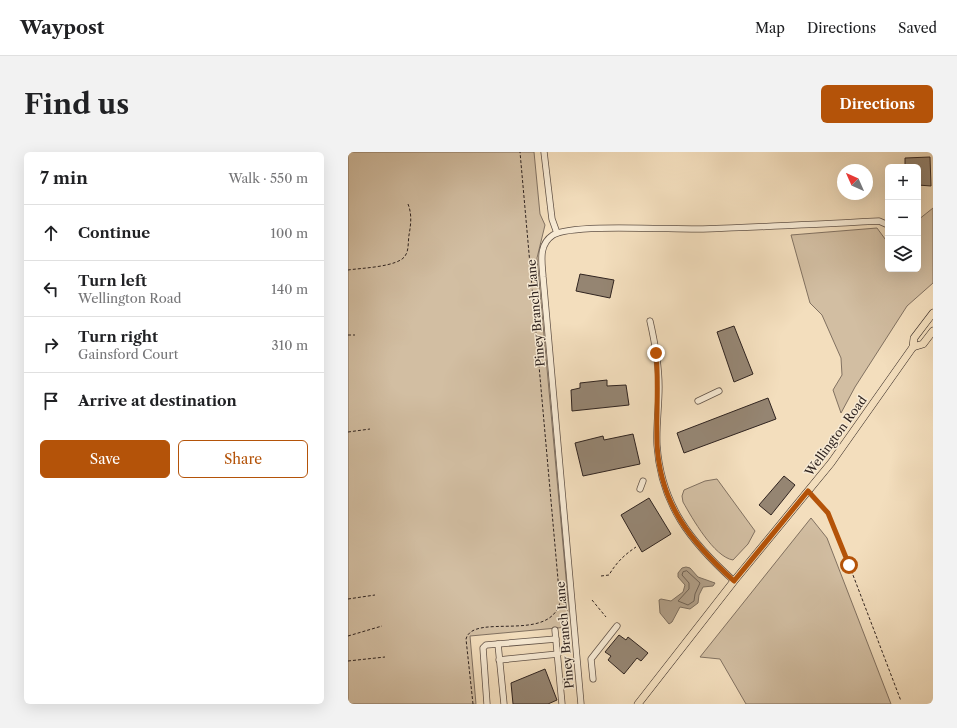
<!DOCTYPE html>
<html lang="en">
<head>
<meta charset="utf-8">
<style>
	:root { --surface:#fff; --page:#f2f2f2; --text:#202124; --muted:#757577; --line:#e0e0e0; --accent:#b45309 }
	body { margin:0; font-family:"Libre Caslon Text",serif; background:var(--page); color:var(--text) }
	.controls { position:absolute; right:12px; top:12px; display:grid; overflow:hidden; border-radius:6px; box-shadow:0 4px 16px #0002 }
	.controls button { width:36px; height:36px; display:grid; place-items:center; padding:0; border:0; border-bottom:1px solid var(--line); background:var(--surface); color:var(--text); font:20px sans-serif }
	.compass { position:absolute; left:489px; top:12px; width:36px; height:36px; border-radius:50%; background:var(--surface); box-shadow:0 4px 16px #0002; rotate:315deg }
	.stop { position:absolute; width:12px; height:12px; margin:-9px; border:3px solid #b45309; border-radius:50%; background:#fff }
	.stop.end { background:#b45309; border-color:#fff; box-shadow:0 1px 4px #0008 }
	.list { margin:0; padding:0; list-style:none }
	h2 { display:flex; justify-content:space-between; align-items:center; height:52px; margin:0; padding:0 16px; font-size:17px }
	h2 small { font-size:13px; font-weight:400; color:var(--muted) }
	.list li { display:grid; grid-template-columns:26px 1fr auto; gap:12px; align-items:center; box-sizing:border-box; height:56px; padding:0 16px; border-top:1px solid var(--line) }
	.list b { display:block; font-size:15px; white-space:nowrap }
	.list p { margin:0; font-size:13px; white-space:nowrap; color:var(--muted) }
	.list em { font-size:13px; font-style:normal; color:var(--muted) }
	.actions { display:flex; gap:8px; padding:12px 16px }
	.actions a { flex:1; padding:9px 0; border:1px solid var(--accent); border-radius:6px; text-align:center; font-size:14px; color:var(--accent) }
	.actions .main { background:var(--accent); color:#fff }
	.icon { flex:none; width:22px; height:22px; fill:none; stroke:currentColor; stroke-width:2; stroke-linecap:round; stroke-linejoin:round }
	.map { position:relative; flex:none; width:585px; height:552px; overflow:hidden; border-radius:6px }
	header { display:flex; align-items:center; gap:24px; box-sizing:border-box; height:56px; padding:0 20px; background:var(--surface); border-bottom:1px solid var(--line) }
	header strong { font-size:19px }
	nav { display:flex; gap:22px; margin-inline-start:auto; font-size:14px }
	.intro { display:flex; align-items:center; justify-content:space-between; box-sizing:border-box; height:96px; padding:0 24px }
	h1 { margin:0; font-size:28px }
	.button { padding:10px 18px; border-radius:6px; background:var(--accent); color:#fff; font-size:14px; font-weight:700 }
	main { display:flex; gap:24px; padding:0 24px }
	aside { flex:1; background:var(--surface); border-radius:6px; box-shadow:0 4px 16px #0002 }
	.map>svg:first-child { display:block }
	.green { fill:#d2bea2; stroke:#817161 }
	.water { fill:#b19f88; stroke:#7d6e5e }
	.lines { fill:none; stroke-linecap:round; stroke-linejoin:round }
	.shore { stroke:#706254; stroke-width:1 }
	.building { fill:#958572; stroke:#302420 }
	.minor-casing { stroke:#615247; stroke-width:7 }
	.major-casing { stroke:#302420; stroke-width:8 }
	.path { stroke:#302420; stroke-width:1; stroke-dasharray:3 2; stroke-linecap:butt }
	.minor { stroke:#f7ead4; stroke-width:5.5 }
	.major { stroke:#f3debd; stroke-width:7 }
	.route { stroke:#b45309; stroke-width:5 }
	.labels { text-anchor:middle; stroke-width:3; stroke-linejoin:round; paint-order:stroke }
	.street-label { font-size:12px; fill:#302420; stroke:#f7ead4 }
</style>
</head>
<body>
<header>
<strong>Waypost</strong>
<nav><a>Map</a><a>Directions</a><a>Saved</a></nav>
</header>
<div class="intro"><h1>Find us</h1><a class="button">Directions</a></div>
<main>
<aside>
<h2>7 min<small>Walk · 550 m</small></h2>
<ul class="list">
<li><svg class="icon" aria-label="ahead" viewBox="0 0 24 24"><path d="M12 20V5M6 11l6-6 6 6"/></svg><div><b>Continue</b></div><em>100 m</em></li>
<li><svg class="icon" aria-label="left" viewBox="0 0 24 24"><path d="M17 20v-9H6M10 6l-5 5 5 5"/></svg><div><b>Turn left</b><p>Wellington Road</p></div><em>140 m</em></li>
<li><svg class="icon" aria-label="right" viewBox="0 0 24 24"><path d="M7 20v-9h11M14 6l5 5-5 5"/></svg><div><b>Turn right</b><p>Gainsford Court</p></div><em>310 m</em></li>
<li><svg class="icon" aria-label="arrive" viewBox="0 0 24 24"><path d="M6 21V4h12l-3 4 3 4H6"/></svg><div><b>Arrive at destination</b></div></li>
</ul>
<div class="actions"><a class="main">Save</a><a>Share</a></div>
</aside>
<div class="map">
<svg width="585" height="552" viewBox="0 0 585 552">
	<rect width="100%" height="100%" fill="#f3debd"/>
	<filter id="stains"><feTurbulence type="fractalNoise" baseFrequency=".005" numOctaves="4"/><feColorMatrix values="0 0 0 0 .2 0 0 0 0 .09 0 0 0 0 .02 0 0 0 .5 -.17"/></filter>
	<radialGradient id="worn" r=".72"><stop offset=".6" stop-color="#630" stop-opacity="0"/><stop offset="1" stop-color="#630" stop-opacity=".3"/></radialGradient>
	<!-- green -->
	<g class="green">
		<path d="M 0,0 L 186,0 L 192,62 L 197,73 L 189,106 L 220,448 L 220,475 L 122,484 L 128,552 L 0,552 Z"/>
		<path d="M 585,56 L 585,131 L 559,154 L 507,235 L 493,261 L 485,238 L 494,223 L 493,206 L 474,163 L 462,151 L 443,83 L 529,76 L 540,91 L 540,117 L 570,117 L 570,68 Z"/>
		<path d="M 369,327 L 407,379 L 400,392 L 385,408 C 366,405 344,366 335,350 L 334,344 L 336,338 L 357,329 Z"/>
		<path d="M 463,366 L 479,386 L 543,552 L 398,552 L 372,507 L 352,505 Z"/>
	</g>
	<!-- water -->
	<path class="water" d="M 338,415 L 342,416 L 350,425 L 367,431 L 365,434 L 355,435 L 351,443 L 350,451 L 342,457 L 332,455 L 324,470 L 321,472 L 312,461 L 311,448 L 313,447 L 323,449 L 335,440 L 337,433 L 330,425 L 330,421 L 334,416 Z"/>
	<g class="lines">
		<!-- shore -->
		<path class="shore" d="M 339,419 L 352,431 L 347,442 L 346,449 L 340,453 L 330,449 L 341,437 L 341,431 L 334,423 L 335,420 Z"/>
	</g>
	<!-- building -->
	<g class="building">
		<path d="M 582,5 L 583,34 L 570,33 L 570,15 L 557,15 L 557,6 Z"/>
		<path d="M 232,122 L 266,128 L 262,146 L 228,139 Z"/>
		<path d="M 386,174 L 405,222 L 386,230 L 369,180 Z"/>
		<path d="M 259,228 L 259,234 L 278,233 L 281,253 L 224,259 L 223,238 L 232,236 L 232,231 Z"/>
		<path d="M 420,246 L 428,267 L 336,301 L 329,281 Z"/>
		<path d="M 285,282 L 292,312 L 235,324 L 227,291 L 255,284 L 256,288 Z"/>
		<path d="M 436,324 L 447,333 L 423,363 L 411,353 Z"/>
		<path d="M 301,346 L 323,382 L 294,400 L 273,363 Z"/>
		<path d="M 271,483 L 278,488 L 280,485 L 300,501 L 293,509 L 289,506 L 276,522 L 260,508 L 263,504 L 257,500 Z"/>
		<path d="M 197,517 L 209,548 L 200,552 L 165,552 L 163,531 Z"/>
	</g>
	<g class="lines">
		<!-- minor casing -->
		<g class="minor-casing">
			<g id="minor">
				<path d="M 196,0 L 204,67 L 209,81"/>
				<path d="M 302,169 C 307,191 311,213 311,235 C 311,255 308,274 309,293 C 313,353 343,390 386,429"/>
				<path d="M 350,249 L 371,239"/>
				<path d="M 292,337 L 295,329"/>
				<path d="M 207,478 L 214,552"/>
				<path d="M 150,492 L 156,552"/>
				<path d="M 151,508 L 210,502"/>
				<path d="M 245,527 L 243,507 L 269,474"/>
				<path d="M 139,552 L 135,496 L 138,493 L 208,487"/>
				<path d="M 233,552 L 195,125 C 194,110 190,93 205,83 C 223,71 328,78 355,77 C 414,75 473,72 531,69 L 540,73"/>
			</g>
		</g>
		<!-- major casing -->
		<g class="major-casing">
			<g id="major">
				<path d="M 565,195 L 575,192 L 585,179"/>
				<path d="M 290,552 L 386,429 L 483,311 L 565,195 L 566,186 L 585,161"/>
			</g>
		</g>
		<!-- path -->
		<g class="path">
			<path d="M 0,118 C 13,116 50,115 57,104 C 61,99 60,89 61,83 C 63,72 64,62 60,52"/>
			<path d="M 0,183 L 7,183"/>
			<path d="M 0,280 L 22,277"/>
			<path d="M 465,344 L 476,354 L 484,368 L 553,549"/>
			<path d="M 253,424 L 261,423 C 268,411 276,403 288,395"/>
			<path d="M 0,447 L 27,443"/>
			<path d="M 244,448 L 258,465"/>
			<path d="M 0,484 L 34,474"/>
			<path d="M 0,509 L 37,505"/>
			<path d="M 125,552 L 118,487 C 125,460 202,492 212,450 L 172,0"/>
		</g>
		<!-- minor -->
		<use href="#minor" class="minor"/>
		<!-- major -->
		<use href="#major" class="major"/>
	</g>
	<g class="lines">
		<!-- route -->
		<path class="route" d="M 308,201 C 311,231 308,261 309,292 C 312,352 343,390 386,429 L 460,339 L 480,361 L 501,413"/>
	</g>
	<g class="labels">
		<!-- street labels -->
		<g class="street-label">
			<text transform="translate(188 161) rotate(-95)" y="4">Piney Branch Lane</text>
			<text transform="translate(488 284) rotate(-54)" y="4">Wellington Road</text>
			<text transform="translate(217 483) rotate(-95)" y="4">Piney Branch Lane</text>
		</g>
	</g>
	<rect width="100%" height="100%" filter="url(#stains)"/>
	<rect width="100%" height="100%" fill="url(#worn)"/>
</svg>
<div class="controls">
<button>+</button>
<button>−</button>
<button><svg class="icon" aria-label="layers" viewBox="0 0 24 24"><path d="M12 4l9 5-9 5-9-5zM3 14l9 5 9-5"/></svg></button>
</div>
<svg class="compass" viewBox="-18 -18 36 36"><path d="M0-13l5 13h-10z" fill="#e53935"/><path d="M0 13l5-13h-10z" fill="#757577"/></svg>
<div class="stop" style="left:501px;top:413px"></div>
<div class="stop end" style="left:308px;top:201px"></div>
</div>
</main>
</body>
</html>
